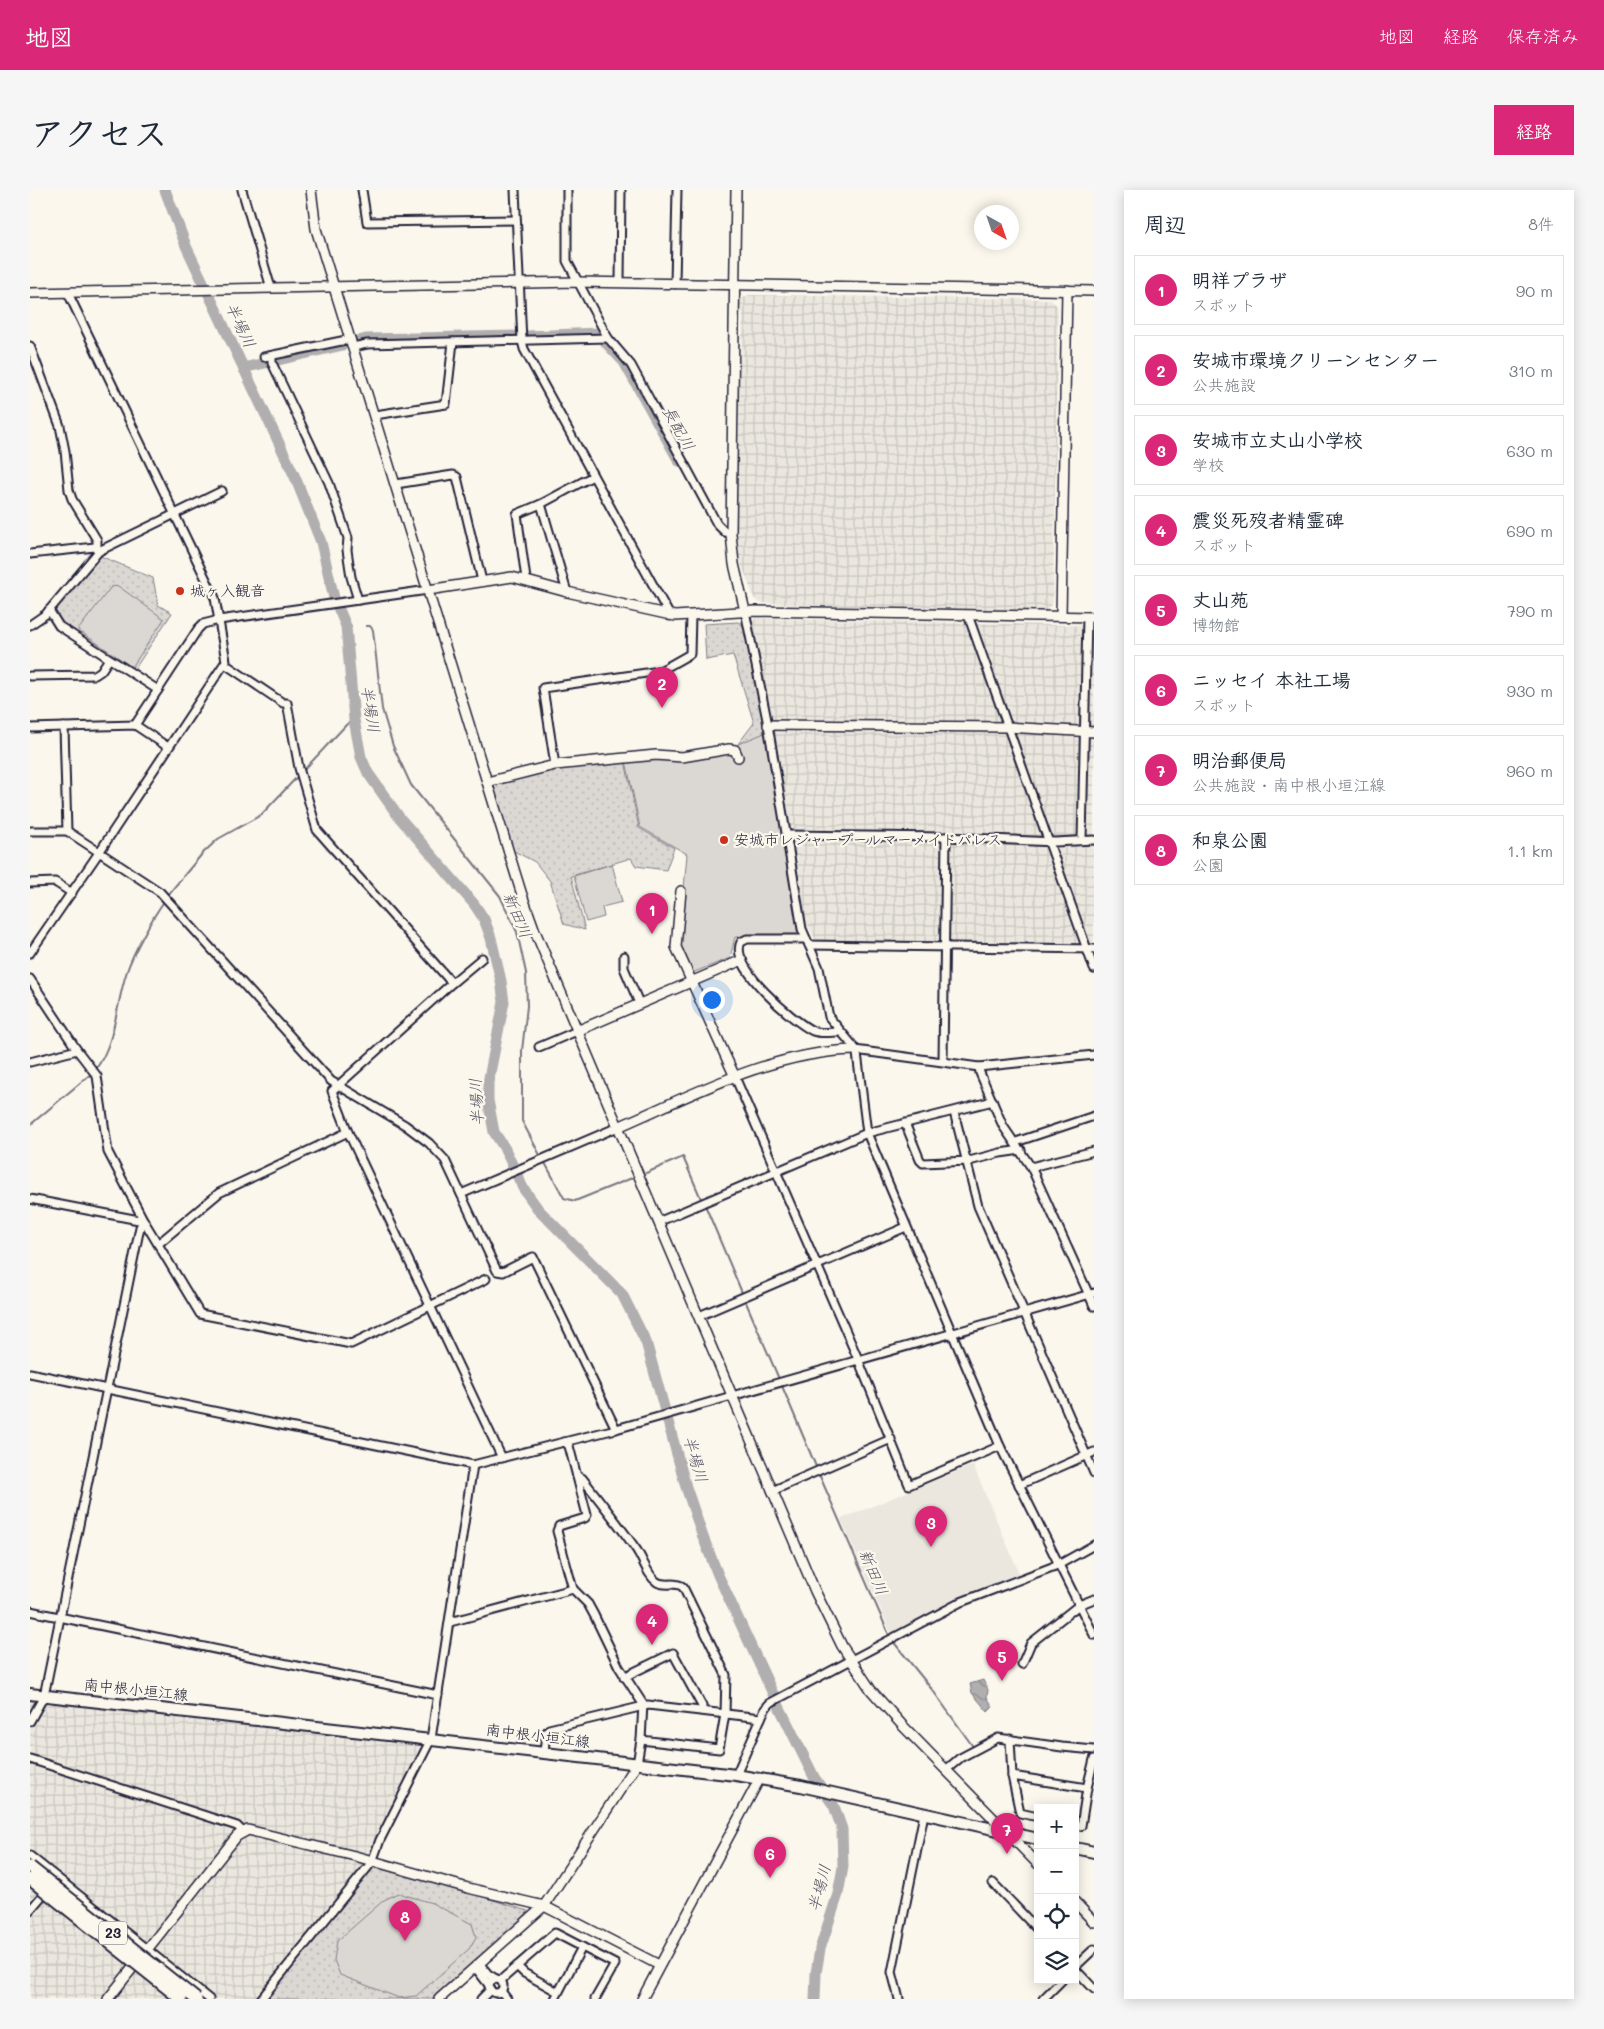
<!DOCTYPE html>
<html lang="ja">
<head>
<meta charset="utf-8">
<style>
	:root { --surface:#fff; --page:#f6f6f7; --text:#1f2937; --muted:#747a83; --line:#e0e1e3; --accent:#db2777 }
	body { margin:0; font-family:Mali,"Klee One",sans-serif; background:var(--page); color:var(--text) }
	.controls { position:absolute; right:15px; bottom:15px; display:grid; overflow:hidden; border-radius:0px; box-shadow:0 2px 12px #0003 }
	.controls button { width:45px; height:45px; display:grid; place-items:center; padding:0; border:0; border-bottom:1px solid var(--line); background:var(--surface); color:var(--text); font:25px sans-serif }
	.compass { position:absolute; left:944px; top:15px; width:45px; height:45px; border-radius:50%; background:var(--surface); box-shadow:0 2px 12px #0003; rotate:140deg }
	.you { position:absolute; left:681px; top:809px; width:18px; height:18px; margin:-12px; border:4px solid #fff; border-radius:50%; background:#1a73e8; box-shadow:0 0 0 8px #1a73e833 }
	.badge { display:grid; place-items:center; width:32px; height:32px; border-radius:50%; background:var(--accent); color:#fff; font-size:16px; font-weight:700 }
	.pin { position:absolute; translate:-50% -41px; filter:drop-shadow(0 1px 2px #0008) }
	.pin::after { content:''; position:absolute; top:26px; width:18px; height:15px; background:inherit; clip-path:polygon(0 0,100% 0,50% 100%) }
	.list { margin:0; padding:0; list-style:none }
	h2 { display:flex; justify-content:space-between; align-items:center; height:65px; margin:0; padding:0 20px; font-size:21px }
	h2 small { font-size:16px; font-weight:400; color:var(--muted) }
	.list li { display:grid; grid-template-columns:32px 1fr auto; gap:15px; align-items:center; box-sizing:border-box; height:70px; margin:0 10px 10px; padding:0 10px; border:1px solid var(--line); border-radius:0px }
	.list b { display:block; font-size:19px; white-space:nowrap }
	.list p { margin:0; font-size:16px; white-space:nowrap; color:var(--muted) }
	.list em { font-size:16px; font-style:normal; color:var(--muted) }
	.icon { flex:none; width:28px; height:28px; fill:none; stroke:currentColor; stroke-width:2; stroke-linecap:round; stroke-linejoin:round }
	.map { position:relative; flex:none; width:1064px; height:1809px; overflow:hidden; border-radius:0px }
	header { display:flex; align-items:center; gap:30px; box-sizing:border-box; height:70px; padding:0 25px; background:var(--accent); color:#fff }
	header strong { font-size:24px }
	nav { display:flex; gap:28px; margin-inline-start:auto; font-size:18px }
	.intro { display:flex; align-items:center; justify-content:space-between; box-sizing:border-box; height:120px; padding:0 30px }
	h1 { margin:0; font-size:35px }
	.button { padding:12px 22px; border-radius:0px; background:var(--accent); color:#fff; font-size:18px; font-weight:700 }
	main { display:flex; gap:30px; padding:0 30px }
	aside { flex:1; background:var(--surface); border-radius:0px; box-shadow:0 2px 12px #0003 }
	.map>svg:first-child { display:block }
	.built { fill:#ebe7df }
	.industrial { fill:url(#industrial-grid) }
	.park { fill:url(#park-dots); stroke:#7e7d87 }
	.pitch { fill:#dbd8d3; stroke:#7e7d87 }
	.water { fill:url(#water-waves); stroke:#787681 }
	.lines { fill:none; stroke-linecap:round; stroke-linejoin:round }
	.stream { stroke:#787681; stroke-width:2 }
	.river { stroke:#b1aeb0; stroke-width:11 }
	.minor-casing { stroke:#22223b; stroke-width:11 }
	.tertiary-casing { stroke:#22223b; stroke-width:12 }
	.secondary-casing { stroke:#22223b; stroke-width:14 }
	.minor { stroke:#fbf7ec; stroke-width:7 }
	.tertiary { stroke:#fbf7ec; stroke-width:9 }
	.secondary { stroke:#fbf7ec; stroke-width:10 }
	.trunk-bridge-casing { stroke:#22223b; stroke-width:15; stroke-linecap:butt }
	.trunk-bridge { stroke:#fbf7ec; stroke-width:11 }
	.poi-dot { fill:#c8321e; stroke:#fbf7ec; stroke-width:2 }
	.labels { text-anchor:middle; stroke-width:4.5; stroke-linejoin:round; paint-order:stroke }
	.shield { fill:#fbf7ec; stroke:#636270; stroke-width:1 }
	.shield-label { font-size:14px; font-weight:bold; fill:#22223b }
	.poi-label { font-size:15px; fill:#22223b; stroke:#fbf7ec; text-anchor:start }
	.street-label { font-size:15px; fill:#22223b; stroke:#fbf7ec }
	.water-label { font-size:16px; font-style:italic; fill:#545364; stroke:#fbf7ec }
</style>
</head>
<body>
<header>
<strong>地図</strong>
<nav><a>地図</a><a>経路</a><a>保存済み</a></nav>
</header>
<div class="intro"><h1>アクセス</h1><a class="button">経路</a></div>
<main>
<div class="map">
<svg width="1064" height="1809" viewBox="0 0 1064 1809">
	<defs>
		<pattern id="industrial-grid" width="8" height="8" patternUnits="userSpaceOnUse" patternTransform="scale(1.25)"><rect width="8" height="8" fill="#ebe7df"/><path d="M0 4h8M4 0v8" fill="none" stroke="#c9c6c0"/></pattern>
		<pattern id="park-dots" width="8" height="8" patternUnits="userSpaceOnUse" patternTransform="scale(1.25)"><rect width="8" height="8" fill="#dbd8d3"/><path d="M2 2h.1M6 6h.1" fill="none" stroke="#bcb9b6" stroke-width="1.8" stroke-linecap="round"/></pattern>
		<pattern id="water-waves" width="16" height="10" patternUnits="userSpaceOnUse" patternTransform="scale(1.25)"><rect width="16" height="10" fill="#b1aeb0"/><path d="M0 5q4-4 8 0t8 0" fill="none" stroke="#908d90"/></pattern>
	</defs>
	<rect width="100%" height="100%" fill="#fbf7ec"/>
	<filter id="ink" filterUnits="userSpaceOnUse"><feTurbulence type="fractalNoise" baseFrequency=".02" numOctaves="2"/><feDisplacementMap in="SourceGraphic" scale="10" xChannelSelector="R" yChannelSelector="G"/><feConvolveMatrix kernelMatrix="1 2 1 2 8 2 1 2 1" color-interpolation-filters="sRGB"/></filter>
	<g filter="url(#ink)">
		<!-- built -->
		<path class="built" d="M 943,1275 L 990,1385 L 920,1413 L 861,1443 L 811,1329 Z"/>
		<!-- industrial -->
		<g class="industrial">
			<path d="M 719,105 L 1020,109 L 1028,117 L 1023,413 L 1014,423 L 730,413 L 724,408 L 706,360 L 705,349 L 706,175 L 711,168 L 713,124 L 709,118 L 709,110 Z"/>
			<path d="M 726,428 L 1064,436 L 1064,755 L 787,752 L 775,730 L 744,540 L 720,434 Z"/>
			<path d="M 0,1508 L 387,1553 L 391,1559 L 348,1658 L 330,1683 L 231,1809 L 0,1809 Z"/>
		</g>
		<!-- park -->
		<g class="park">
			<path d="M 68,365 L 123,388 L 128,415 L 142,423 L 104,480 L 28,432 L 23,419 Z"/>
			<path d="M 708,432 L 714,436 L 736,543 L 719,598 L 708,554 L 724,533 L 703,465 L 676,470 L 674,434 Z"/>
			<path d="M 595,571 L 609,638 L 644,658 L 636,680 L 606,676 L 601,668 L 541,686 L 555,740 L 534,734 L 520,691 L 505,672 L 482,660 L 463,598 L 464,594 L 521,581 Z"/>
			<path d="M 342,1672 L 498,1721 L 486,1738 L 404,1809 L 234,1809 Z"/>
		</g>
		<!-- pitch -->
		<g class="pitch">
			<path d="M 88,396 L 134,429 L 102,477 L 48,440 L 81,397 Z"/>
			<path d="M 737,542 L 771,744 L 768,747 L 705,747 L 700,768 L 662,783 L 649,755 L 657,664 L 610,637 L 596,571 L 657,570 L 701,562 L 708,554 Z"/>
			<path d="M 582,674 L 592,712 L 572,717 L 574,727 L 556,732 L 544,686 Z"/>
			<path d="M 368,1703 L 402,1713 L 442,1734 L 446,1747 L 439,1759 L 386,1806 L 369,1808 L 310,1785 L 304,1770 L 307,1751 L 354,1710 Z"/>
		</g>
		<!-- water -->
		<path class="water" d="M 953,1490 L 958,1500 L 957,1507 L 963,1517 L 958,1522 L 942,1503 L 940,1494 Z"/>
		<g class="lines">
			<!-- stream -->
			<g class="stream">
				<path d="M 316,436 L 321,436"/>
				<path d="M 336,436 L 340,436 L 343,440 L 352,519 L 363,556 L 381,595 L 470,706 L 487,742 L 496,783 L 497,816 L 492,861 L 492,931 L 511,967"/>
				<path d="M 272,582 L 317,534 L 324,530"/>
				<path d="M 137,706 L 172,664 L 188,649 L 231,625 L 268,586"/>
				<path d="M 65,880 C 86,853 86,813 97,781 C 104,761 122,728 135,710"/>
				<path d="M 0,935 L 62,883"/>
				<path d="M 514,971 L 534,1008 L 545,1011 L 602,988"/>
				<path d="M 616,983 L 653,967 L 672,1011"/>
				<path d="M 675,1015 L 713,1105"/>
				<path d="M 715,1110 L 749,1189"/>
				<path d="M 752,1196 L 787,1279"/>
				<path d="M 789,1284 L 860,1447"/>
				<path d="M 862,1450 L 904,1502 L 944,1558"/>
			</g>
			<!-- river -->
			<g class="river">
				<path d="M 135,0 L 156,56 L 265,287 L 291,352 L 304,408 L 316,436 L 324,530 L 331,567 L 338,583 L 369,627 L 444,714 L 454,729 L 461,748 L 471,791 L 474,812 L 458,893 L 458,910 L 464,942 L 475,959 L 493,998 L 508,1019 L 592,1104 L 616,1152 L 656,1297 L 673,1347 L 688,1385 L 745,1508 L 784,1587 L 804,1616 L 812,1639 L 813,1677 L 808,1704 L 790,1759 L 786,1783 L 785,1809"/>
				<path d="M 496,146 L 569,143 L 570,145"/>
				<path d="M 329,151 L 336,149 L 487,146"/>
				<path d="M 576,153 L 594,172 L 649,271"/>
				<path d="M 213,178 L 313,155"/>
			</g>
			<!-- minor casing -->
			<g class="minor-casing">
				<g id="minor">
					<path d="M 212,0 L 241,98"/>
					<path d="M 332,0 L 337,32 L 486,30"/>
					<path d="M 485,0 L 492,151 L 494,159 L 640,426"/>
					<path d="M 537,0 L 537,71 L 578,148 L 601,175 L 687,334 L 695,342 L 701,344"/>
					<path d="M 590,92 L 591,0"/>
					<path d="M 645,94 L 647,0"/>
					<path d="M 0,156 L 30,236 L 35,261 L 39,300 L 42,309 L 67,350 L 67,357"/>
					<path d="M 323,157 L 337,154 L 578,148"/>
					<path d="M 242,166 L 242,173 L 299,293 L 318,348 L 317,360 L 321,387 L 328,410"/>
					<path d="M 234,167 L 321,149"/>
					<path d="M 345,225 L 416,214 L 423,152"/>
					<path d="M 366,294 L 423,285 L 427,287 L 452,391"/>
					<path d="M 511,314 L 537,402"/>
					<path d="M 0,364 L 65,357 L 69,361"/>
					<path d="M 496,389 L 487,324 L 511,314 L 563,286"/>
					<path d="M 19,420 L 29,436 L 128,500"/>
					<path d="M 715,421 L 738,535 L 772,739 L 789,778 L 799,827 L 824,857 L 827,863 L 837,943 L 970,1256 L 1064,1445"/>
					<path d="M 938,425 L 1064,779"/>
					<path d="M 0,435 L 16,424 L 69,361 L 192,301"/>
					<path d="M 195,474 L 253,513 L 257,513 L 269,578 L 287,640 L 422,793"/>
					<path d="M 0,486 L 65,485 L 71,481 L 79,469"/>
					<path d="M 105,535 L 168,439 L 173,434 L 189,430 L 398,400"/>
					<path d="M 34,537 L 37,641"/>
					<path d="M 0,538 L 105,535 L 138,557"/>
					<path d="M 525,575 L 513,498 L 630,481 L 660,464 L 661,426"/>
					<path d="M 0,641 L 37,641 L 130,702 L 301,891 L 375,935 L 399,953 L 415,970 L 467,1081 L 473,1082 L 503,1067 L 586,1239"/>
					<path d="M 756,645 L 916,647 L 1025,652 L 1064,650"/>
					<path d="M 1052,650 L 1057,427"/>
					<path d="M 0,693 L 25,692 L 42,703"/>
					<path d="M 776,749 L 717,749 L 711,752 C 698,776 764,832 783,841 C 791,844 802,842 810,842"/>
					<path d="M 779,755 L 1064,759"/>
					<path d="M 0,763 L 70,661 L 196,471 L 185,408 L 38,103"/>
					<path d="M 594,766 L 594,778 L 609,813"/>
					<path d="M 452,768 L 422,793 L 302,901 L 318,942 L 472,1268"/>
					<path d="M 0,789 L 47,860 L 67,886 L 78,962 L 114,1031 L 170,1124 L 321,1154 L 456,1089"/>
					<path d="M 509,857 L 547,841"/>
					<path d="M 825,860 L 949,877 L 1064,865"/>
					<path d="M 913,871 L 916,647"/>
					<path d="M 0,872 L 47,860"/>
					<path d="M 949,877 L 950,883 L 973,936 L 1001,977 L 1064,1116"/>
					<path d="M 705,887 L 828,1169 L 879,1295 L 970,1256"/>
					<path d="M 924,922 L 948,1016 L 1064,1283"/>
					<path d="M 875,933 L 890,970 L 893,973 L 939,971 L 970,963 L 991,960"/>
					<path d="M 986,952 L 1064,926"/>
					<path d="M 1001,977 L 1064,961"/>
					<path d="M 431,1004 L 588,937"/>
					<path d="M 0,1009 L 114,1031"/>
					<path d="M 628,1032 L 837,943 L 963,911"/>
					<path d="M 128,1054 L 189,1003 L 318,942"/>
					<path d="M 669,1126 L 876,1037"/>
					<path d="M 0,1183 L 443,1275 L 586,1239 L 1064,1103"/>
					<path d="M 535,1252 L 539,1256 L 557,1325 L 555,1328 L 529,1336 L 527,1341 L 543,1399 L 558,1414 L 564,1425 L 589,1477 L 613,1514 L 611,1550 L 607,1574"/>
					<path d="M 547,1286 L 552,1288 C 571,1312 589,1335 606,1359 C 613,1369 617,1385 627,1392 C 635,1397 645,1391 653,1397 L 696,1485 L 695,1524 L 689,1559 L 611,1550"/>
					<path d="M 989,1295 L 1064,1262"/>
					<path d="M 742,1301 L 861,1249"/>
					<path d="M 0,1421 L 408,1505"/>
					<path d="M 420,1432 L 543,1399"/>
					<path d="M 992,1474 L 1001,1453 L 1049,1415 L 1064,1409"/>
					<path d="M 594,1487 L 643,1463 L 672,1516 L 672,1521"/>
					<path d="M 0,1531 L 14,1506 L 110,1037 L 114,1031"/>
					<path d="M 980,1549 L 982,1586 L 990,1623 L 1008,1627"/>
					<path d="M 514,1562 L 516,1543 L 519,1539 L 618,1515 L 731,1528"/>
					<path d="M 0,1569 L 207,1636 L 213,1642"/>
					<path d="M 917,1579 L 930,1568 L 968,1548 L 1032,1557 L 1064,1560"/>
					<path d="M 706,1585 L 735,1519 L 740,1513 L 931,1412 L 1030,1374 L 1064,1355"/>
					<path d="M 982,1586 L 1057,1598"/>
					<path d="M 1045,1635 L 1051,1636 L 1057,1598 L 1064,1569"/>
					<path d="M 0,1666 L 179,1809"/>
					<path d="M 963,1693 L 1008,1740"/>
					<path d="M 0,1720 L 12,1706"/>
					<path d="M 449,1773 L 458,1784 L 466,1789"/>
					<path d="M 487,1776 L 494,1783 L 528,1802"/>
					<path d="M 445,1777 L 459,1795"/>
					<path d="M 1045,1777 L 1064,1759"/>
					<path d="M 1045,1779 L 1064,1799"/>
					<circle cx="466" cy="1796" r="7"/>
					<path d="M 471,1790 L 525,1743 L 585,1774 L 565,1809"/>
					<path d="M 471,1801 L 477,1809"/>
					<path d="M 231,1809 L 342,1672 L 350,1650 L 401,1549 L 443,1275"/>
					<path d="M 451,1809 L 460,1800"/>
					<path d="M 525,1809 L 552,1757"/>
					<path d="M 869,1809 L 862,1782 L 894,1624"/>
					<path d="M 1013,1809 L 1032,1790"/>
				</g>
			</g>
			<!-- tertiary casing -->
			<g class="tertiary-casing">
				<g id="tertiary">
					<path d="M 281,0 L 286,39 L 492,705 L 505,741 L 785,1401 L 812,1456 L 841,1500 L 873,1536 L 1008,1674"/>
					<path d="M 706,0 L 701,344 L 704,374 L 715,421"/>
					<path d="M 0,103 L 547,92 L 1064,101"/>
					<path d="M 398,400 L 482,387 L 537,402 L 645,426 L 725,421 L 1064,427"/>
					<path d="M 1031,426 L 1037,100"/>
					<path d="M 738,535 L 977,537 L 1064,542"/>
					<path d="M 457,592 L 525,575 L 626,565 L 652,567 L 699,559 L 705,560 L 708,567"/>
					<path d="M 651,701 L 646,757 L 705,887"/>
					<path d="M 547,841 L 712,770"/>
					<path d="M 588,937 C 664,904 741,862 825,860"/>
					<path d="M 1045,1712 L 1064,1732"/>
					<path d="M 78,1809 L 207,1646 L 218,1640 L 325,1666 L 438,1698 L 514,1716 L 629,1775"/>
					<path d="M 409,1809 L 514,1716 L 607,1574"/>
					<path d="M 612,1809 L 730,1588"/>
				</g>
			</g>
			<!-- secondary casing -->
			<g class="secondary-casing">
				<g id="secondary">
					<path d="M 0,1504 L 706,1585 L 771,1596 L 1008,1649"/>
					<path d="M 1045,1658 L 1064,1662"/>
				</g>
			</g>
			<!-- minor -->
			<use href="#minor" class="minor"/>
			<!-- tertiary -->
			<use href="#tertiary" class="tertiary"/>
			<!-- secondary -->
			<use href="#secondary" class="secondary"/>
			<!-- trunk-bridge casing -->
			<g class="trunk-bridge-casing">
				<g id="trunk-bridge">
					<path d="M 0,1677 L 166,1809"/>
					<path d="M 0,1689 L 151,1809"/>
				</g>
			</g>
			<!-- trunk-bridge -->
			<use href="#trunk-bridge" class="trunk-bridge"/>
		</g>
	</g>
	<!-- markers -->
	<g class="poi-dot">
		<circle cx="150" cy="401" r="5"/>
		<circle cx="694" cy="650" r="5"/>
	</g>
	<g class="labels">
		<!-- shield labels -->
		<rect class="shield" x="69" y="1731.5" width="28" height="23" rx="4"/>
		<g class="shield-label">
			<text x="83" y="1748">23</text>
		</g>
		<!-- poi labels -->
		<g class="poi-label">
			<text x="160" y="406">城ヶ入観音</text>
			<text x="704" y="655">安城市レジャープールマーメイドパレス</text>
		</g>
		<!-- street labels -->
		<g class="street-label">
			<text transform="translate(106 1500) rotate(6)" y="5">南中根小垣江線</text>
			<text transform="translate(508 1546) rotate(7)" y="5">南中根小垣江線</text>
		</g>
		<!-- water labels -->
		<g class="water-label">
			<text transform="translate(211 135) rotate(65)" y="6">半場川</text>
			<text transform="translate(649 238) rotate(61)" y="6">長配川</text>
			<text transform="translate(341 519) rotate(81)" y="6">半場川</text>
			<text transform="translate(488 725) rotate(67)" y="6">新田川</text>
			<text transform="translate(446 912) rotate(-93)" y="6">半場川</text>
			<text transform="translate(666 1269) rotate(74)" y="6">半場川</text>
			<text transform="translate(844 1382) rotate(67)" y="6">新田川</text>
			<text transform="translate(789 1698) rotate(-75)" y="6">半場川</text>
		</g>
	</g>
</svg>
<div class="controls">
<button>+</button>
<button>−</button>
<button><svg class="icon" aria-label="locate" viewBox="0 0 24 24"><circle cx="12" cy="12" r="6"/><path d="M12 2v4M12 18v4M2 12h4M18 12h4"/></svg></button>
<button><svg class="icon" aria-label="layers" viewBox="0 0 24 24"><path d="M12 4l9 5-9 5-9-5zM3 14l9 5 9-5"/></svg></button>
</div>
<svg class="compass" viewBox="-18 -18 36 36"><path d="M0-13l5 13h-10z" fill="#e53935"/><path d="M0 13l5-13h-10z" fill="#747a83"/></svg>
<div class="you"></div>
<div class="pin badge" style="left:622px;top:744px">1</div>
<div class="pin badge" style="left:632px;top:518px">2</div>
<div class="pin badge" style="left:901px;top:1357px">3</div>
<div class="pin badge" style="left:622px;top:1455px">4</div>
<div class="pin badge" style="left:972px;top:1491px">5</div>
<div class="pin badge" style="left:740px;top:1688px">6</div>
<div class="pin badge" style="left:977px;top:1664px">7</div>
<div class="pin badge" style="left:375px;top:1751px">8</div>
</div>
<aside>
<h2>周辺<small>8件</small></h2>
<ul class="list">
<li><span class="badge">1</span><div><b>明祥プラザ</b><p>スポット</p></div><em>90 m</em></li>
<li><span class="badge">2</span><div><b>安城市環境クリーンセンター</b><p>公共施設</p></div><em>310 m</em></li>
<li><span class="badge">3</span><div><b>安城市立丈山小学校</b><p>学校</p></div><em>630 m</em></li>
<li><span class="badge">4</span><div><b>震災死歿者精霊碑</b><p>スポット</p></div><em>690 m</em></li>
<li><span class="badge">5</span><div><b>丈山苑</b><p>博物館</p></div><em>790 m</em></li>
<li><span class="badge">6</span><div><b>ニッセイ 本社工場</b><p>スポット</p></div><em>930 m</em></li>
<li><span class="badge">7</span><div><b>明治郵便局</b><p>公共施設 · 南中根小垣江線</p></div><em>960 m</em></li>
<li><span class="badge">8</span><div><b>和泉公園</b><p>公園</p></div><em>1.1 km</em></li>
</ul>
</aside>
</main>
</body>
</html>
